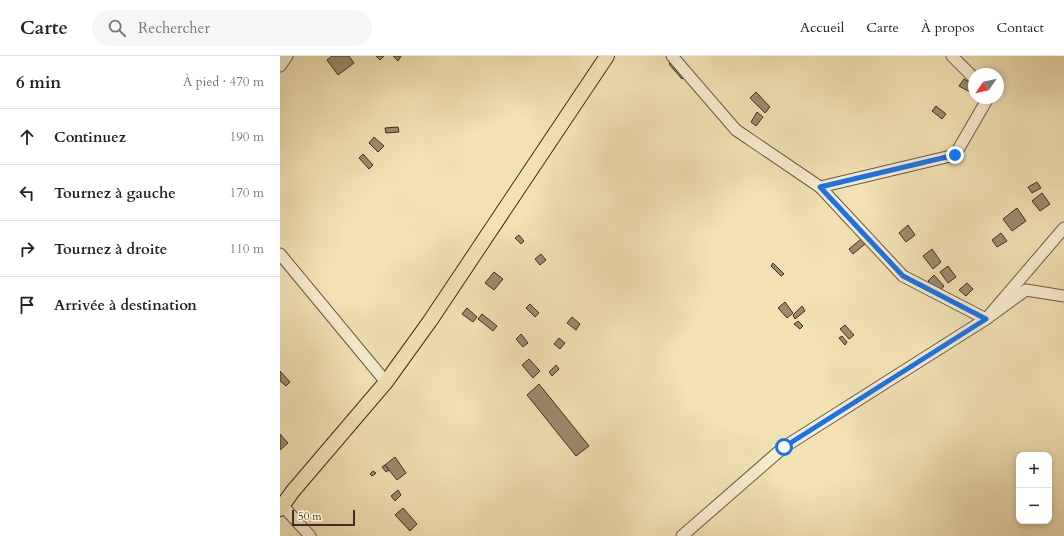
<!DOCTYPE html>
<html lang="fr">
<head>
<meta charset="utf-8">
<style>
	:root { --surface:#fff; --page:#f6f6f6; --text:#222; --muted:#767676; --line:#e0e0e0 }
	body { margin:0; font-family:Cardo,serif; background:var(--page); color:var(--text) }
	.controls { position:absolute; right:12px; bottom:12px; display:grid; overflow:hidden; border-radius:8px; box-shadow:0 2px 6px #0003 }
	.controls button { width:36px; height:36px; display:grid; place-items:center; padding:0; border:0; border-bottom:1px solid var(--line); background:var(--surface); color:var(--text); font:20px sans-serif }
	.compass { position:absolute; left:688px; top:12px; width:36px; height:36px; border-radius:50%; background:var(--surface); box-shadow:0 2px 6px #0003; rotate:236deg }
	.scale { position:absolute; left:12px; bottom:10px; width:63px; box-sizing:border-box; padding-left:4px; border:2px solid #3f2d23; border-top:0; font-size:11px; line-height:14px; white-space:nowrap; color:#3f2d23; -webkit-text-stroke:3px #f6ecce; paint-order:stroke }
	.stop { position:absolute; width:12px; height:12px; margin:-9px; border:3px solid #1a73e8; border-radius:50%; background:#fff }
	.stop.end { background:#1a73e8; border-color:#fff; box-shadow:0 1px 4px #0008 }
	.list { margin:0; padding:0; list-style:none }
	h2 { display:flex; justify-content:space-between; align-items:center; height:52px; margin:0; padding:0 16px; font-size:17px }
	h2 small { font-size:13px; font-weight:400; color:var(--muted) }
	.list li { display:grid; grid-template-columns:26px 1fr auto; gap:12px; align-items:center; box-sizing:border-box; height:56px; padding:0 16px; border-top:1px solid var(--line) }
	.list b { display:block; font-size:15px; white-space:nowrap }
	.list em { font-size:13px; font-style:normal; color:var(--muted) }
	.icon { flex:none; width:22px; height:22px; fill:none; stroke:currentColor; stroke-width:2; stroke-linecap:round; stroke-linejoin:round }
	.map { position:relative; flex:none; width:784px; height:480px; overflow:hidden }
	header { display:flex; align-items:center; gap:24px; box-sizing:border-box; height:56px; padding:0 20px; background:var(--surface); border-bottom:1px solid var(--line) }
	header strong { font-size:19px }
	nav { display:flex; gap:22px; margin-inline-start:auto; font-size:14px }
	.search { width:280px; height:36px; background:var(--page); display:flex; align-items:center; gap:10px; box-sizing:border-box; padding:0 14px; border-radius:22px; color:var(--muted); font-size:15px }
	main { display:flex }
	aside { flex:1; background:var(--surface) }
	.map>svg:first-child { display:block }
	.building { fill:#9c8b6e; stroke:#3f2d23 }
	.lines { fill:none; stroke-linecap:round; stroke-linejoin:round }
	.minor-casing { stroke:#6c5a47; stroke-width:13 }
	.major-casing { stroke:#3f2d23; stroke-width:16 }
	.minor { stroke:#f6ecce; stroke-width:11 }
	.major { stroke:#f1e1b3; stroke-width:14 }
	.route { stroke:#1a73e8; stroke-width:5 }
</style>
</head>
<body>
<header>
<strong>Carte</strong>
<div class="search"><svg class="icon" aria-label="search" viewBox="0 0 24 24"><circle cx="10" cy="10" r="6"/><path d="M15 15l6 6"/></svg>Rechercher</div>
<nav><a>Accueil</a><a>Carte</a><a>À propos</a><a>Contact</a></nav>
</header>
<main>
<aside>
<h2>6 min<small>À pied · 470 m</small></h2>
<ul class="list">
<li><svg class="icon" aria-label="ahead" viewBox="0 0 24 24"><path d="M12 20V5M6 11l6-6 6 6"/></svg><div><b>Continuez</b></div><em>190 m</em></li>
<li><svg class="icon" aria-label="left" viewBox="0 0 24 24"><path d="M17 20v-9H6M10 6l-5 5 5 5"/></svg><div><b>Tournez à gauche</b></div><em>170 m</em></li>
<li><svg class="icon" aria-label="right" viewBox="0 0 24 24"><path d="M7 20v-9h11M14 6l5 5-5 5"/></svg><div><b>Tournez à droite</b></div><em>110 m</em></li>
<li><svg class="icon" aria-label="arrive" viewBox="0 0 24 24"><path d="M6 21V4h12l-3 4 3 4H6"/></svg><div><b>Arrivée à destination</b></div></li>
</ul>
</aside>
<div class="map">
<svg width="784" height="480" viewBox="0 0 784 480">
	<rect width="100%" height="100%" fill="#f1e1b3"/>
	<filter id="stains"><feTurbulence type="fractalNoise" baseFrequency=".005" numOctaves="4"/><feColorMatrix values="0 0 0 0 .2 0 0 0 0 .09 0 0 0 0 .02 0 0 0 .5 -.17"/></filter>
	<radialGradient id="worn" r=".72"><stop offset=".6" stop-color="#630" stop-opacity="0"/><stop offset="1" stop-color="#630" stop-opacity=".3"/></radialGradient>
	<!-- building -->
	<g class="building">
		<path d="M 52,0 L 69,0 L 74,7 L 58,19 L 47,4 Z"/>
		<path d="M 96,0 L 104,0 L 100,4 Z"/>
		<path d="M 113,0 L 121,0 L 118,5 Z"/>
		<path d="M 393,4 L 406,19 L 402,23 L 389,8 Z"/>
		<path d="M 684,23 L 694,29 L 690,36 L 679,30 Z"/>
		<path d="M 476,36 L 490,51 L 485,57 L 470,42 Z"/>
		<path d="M 656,50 L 666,58 L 662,63 L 652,55 Z"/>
		<path d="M 477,56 L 483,61 L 476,70 L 471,66 Z"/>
		<path d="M 118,71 L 119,76 L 106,77 L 105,72 Z"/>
		<path d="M 94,81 L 104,90 L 98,96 L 89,87 Z"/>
		<path d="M 83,98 L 93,109 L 89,113 L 79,102 Z"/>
		<path d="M 757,126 L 761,132 L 752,137 L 748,131 Z"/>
		<path d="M 762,137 L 770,148 L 760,155 L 752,145 Z"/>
		<path d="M 737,152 L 746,165 L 732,175 L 723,163 Z"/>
		<path d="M 628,169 L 635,179 L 626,186 L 619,177 Z"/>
		<path d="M 721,177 L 727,185 L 717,191 L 712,184 Z"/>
		<path d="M 239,179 L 244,185 L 241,188 L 235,182 Z"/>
		<path d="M 581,183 L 585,188 L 573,198 L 569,193 Z"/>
		<path d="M 652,193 L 661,206 L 653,213 L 643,200 Z"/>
		<path d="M 261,198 L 266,204 L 260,209 L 255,203 Z"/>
		<path d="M 493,207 L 504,218 L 501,220 L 491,210 Z"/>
		<path d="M 668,210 L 676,221 L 668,227 L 660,216 Z"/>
		<path d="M 214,216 L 223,223 L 214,234 L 205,227 Z"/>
		<path d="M 654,219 L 664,230 L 659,236 L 648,225 Z"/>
		<path d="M 687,227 L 693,233 L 686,240 L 679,234 Z"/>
		<path d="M 505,246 L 513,257 L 507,262 L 498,252 Z"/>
		<path d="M 250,248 L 259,257 L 255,261 L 246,252 Z"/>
		<path d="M 522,250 L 525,255 L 515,263 L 513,259 Z"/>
		<path d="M 187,252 L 197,261 L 193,266 L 182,258 Z"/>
		<path d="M 202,258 L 217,270 L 213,275 L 198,263 Z"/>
		<path d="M 292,261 L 300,268 L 296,274 L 287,267 Z"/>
		<path d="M 518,265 L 523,270 L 520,273 L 514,268 Z"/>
		<path d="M 565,269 L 574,279 L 569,283 L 560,273 Z"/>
		<path d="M 241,278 L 248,287 L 243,291 L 236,283 Z"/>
		<path d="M 562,280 L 567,286 L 565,289 L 559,282 Z"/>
		<path d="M 279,282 L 285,287 L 280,293 L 274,288 Z"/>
		<path d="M 249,303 L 260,315 L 253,322 L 242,309 Z"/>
		<path d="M 276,309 L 279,313 L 272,320 L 269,316 Z"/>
		<path d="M 0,315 L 10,326 L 6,330 L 0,325 Z"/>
		<path d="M 259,328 L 309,390 L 296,400 L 247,339 Z"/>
		<path d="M 0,378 L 8,387 L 0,394 Z"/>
		<path d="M 115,401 L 126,417 L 117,424 L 105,409 Z"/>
		<path d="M 105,409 L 109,414 L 106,416 L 102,411 Z"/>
		<path d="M 93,415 L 96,417 L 92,420 L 90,418 Z"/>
		<path d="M 118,434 L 121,439 L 115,445 L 111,440 Z"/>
		<path d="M 123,452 L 137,468 L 130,475 L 115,459 Z"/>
	</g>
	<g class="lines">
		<!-- minor casing -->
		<g class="minor-casing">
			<g id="minor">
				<path d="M 392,0 L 456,74 L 540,131 L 675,99 L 708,42"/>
				<path d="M 672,0 L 694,22"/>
				<path d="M 0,10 L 7,0"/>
				<path d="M 540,131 L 623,220 L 706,263 L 784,172"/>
				<path d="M 0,198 L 106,326"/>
				<path d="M 3,450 L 30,480"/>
				<path d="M 402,480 L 504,391 L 706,263 L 746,234 L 784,240"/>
			</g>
		</g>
		<!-- major casing -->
		<g class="major-casing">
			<path id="major" d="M 0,453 L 13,435 L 106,326 L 150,265 L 327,0"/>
		</g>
		<!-- minor -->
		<use href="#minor" class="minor"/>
		<!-- major -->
		<use href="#major" class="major"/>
	</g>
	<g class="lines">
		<!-- route -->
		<path class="route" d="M 504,391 L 706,263 L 623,220 L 540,131 L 675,99"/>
	</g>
	<rect width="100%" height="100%" filter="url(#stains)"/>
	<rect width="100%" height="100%" fill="url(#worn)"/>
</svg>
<div class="controls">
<button>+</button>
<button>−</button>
</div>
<svg class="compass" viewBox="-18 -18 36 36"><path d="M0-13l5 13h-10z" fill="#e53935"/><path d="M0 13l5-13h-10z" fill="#767676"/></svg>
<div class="scale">50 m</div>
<div class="stop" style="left:504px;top:391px"></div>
<div class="stop end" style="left:675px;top:99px"></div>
</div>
</main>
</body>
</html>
